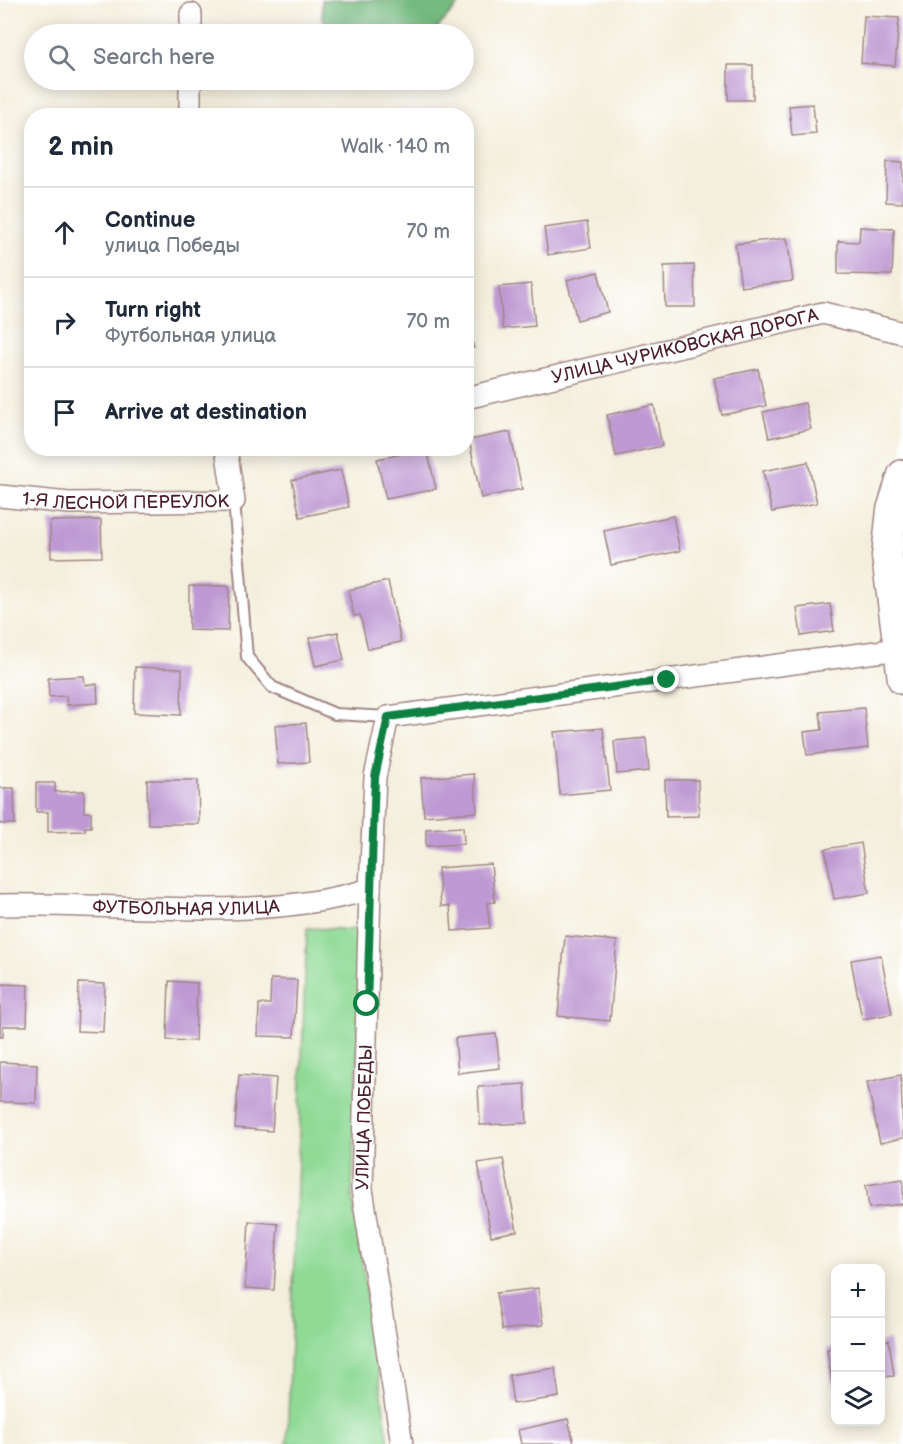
<!DOCTYPE html>
<html lang="en">
<head>
<meta charset="utf-8">
<style>
	:root { --surface:#fff; --page:#f2f2f3; --text:#1f2937; --muted:#747a83; --line:#e0e1e3 }
	body { margin:0; font-family:"Balsamiq Sans",sans-serif; background:var(--page); color:var(--text) }
	.controls { position:absolute; right:18px; bottom:18px; display:grid; overflow:hidden; border-radius:12px; box-shadow:0 3px 15px #0003 }
	.controls button { width:54px; height:54px; display:grid; place-items:center; padding:0; border:0; border-bottom:2px solid var(--line); background:var(--surface); color:var(--text); font:30px sans-serif }
	.stop { position:absolute; width:18px; height:18px; margin:-14px; border:4px solid #0b8043; border-radius:50%; background:#fff }
	.stop.end { background:#0b8043; border-color:#fff; box-shadow:0 2px 6px #0008 }
	.list { margin:0; padding:0; list-style:none }
	h2 { display:flex; justify-content:space-between; align-items:center; height:78px; margin:0; padding:0 24px; font-size:26px }
	h2 small { font-size:20px; font-weight:400; color:var(--muted) }
	.list li { display:grid; grid-template-columns:39px 1fr auto; gap:18px; align-items:center; box-sizing:border-box; height:90px; padding:0 24px; border-top:2px solid var(--line) }
	.list b { display:block; font-size:22px; white-space:nowrap }
	.list p { margin:0; font-size:20px; white-space:nowrap; color:var(--muted) }
	.list em { font-size:20px; font-style:normal; color:var(--muted) }
	.icon { flex:none; width:33px; height:33px; fill:none; stroke:currentColor; stroke-width:2; stroke-linecap:round; stroke-linejoin:round }
	.map { position:relative; flex:none; width:903px; height:1444px; overflow:hidden }
	.search { position:absolute; background:var(--surface); box-shadow:0 3px 15px #0003; left:24px; top:24px; width:450px; height:66px; display:flex; align-items:center; gap:15px; box-sizing:border-box; padding:0 21px; border-radius:33px; color:var(--muted); font-size:22px }
	.panel { position:absolute; background:var(--surface); box-shadow:0 3px 15px #0003; left:24px; top:108px; width:450px; height:348px; border-radius:24px }
	.map>svg:first-child { display:block }
	.green { fill:#90da96; stroke:#6d7c60; stroke-width:1.5 }
	.forest { fill:#74ba7f; stroke:#5f6c55; stroke-width:1.5 }
	.building { fill:#be99d3 }
	.lines { fill:none; stroke-linecap:round; stroke-linejoin:round }
	.lane-casing { stroke:#9f8784; stroke-width:14 }
	.street-casing { stroke:#9f8784; stroke-width:24 }
	.secondary-casing { stroke:#9f8784; stroke-width:33 }
	.lane { stroke:#fff; stroke-width:10 }
	.street { stroke:#fff; stroke-width:21 }
	.secondary { stroke:#fff; stroke-width:30 }
	.route { stroke:#0b8043; stroke-width:8 }
	.labels { text-anchor:middle; stroke-width:4.5; stroke-linejoin:round; paint-order:stroke }
	.street-label { font-size:18px; fill:#4a1f2b; stroke:#fff }
</style>
</head>
<body>
<div class="map">
<svg width="903" height="1444" viewBox="0 0 903 1444">
	<rect width="100%" height="100%" fill="#fff"/>
	<filter id="ink" filterUnits="userSpaceOnUse"><feTurbulence type="fractalNoise" baseFrequency=".0167" numOctaves="2"/><feDisplacementMap in="SourceGraphic" scale="12" xChannelSelector="R" yChannelSelector="G"/><feConvolveMatrix kernelMatrix="1 2 1 2 8 2 1 2 1" color-interpolation-filters="sRGB"/></filter>
	<filter id="wash" filterUnits="userSpaceOnUse"><feTurbulence type="fractalNoise" baseFrequency=".008" numOctaves="4" result="noise"/><feDisplacementMap in="SourceGraphic" scale="24" xChannelSelector="R" yChannelSelector="G"/><feGaussianBlur stdDeviation="1.35" result="paint"/><feColorMatrix in="noise" values="0 0 0 0 0 0 0 0 0 0 0 0 0 0 0 0 0 1.4 0 .05"/><feComposite in="paint" operator="in"/></filter>
	<g filter="url(#wash)">
		<rect width="100%" height="100%" fill="#f4efdd"/>
		<!-- green -->
		<path class="green" d="M 307,928 L 362,930 L 352,1195 L 389,1444 L 287,1444 Z"/>
		<!-- forest -->
		<path class="forest" d="M 322,0 L 459,0 L 461,2 L 432,34 L 336,34 L 322,18 Z"/>
		<g id="blocks">
			<!-- building -->
			<g class="building">
				<path d="M 864,16 L 899,18 L 895,66 L 861,63 Z"/>
				<path d="M 147,30 L 169,30 L 169,34 L 146,34 Z"/>
				<rect x="728" y="65" width="25" height="35"/>
				<path d="M 813,104 L 816,134 L 792,136 L 789,106 Z"/>
				<path d="M 887,161 L 903,162 L 903,203 L 886,202 Z"/>
				<path d="M 587,222 L 591,248 L 548,255 L 544,228 Z"/>
				<path d="M 860,227 L 894,229 L 892,275 L 838,274 L 838,241 L 859,242 Z"/>
				<path d="M 787,238 L 793,281 L 741,287 L 735,244 Z"/>
				<path d="M 694,265 L 695,307 L 665,307 L 664,266 Z"/>
				<path d="M 598,272 L 608,312 L 577,320 L 567,280 Z"/>
				<path d="M 531,284 L 535,326 L 503,329 L 499,287 Z"/>
				<path d="M 466,321 L 474,348 L 466,350 Z"/>
				<path d="M 758,369 L 766,406 L 722,415 L 714,378 Z"/>
				<path d="M 805,403 L 811,429 L 769,438 L 763,412 Z"/>
				<path d="M 654,405 L 662,446 L 616,456 L 607,415 Z"/>
				<path d="M 510,432 L 522,489 L 481,498 L 469,440 Z"/>
				<path d="M 427,449 L 436,489 L 386,499 L 377,459 Z"/>
				<path d="M 808,462 L 817,503 L 772,512 L 763,471 Z"/>
				<path d="M 341,470 L 349,507 L 300,517 L 292,480 Z"/>
				<path d="M 673,516 L 680,551 L 611,565 L 604,531 Z"/>
				<path d="M 101,520 L 102,557 L 51,558 L 50,521 Z"/>
				<path d="M 388,581 L 401,642 L 368,649 L 360,615 L 354,616 L 348,590 Z"/>
				<path d="M 189,586 L 229,586 L 228,631 L 189,630 Z"/>
				<path d="M 830,604 L 834,631 L 801,636 L 797,608 Z"/>
				<path d="M 338,632 L 344,660 L 315,666 L 309,638 Z"/>
				<path d="M 135,667 L 182,669 L 181,715 L 134,713 Z"/>
				<path d="M 84,676 L 85,685 L 97,684 L 98,703 L 67,705 L 66,696 L 49,697 L 48,678 Z"/>
				<path d="M 864,708 L 868,748 L 807,755 L 804,732 L 822,730 L 820,712 Z"/>
				<path d="M 306,723 L 309,762 L 278,764 L 275,725 Z"/>
				<path d="M 603,728 L 610,790 L 560,795 L 554,732 Z"/>
				<path d="M 646,738 L 649,771 L 617,774 L 614,741 Z"/>
				<path d="M 474,774 L 477,812 L 424,816 L 421,778 Z"/>
				<path d="M 147,780 L 198,780 L 199,824 L 148,824 Z"/>
				<path d="M 665,780 L 698,780 L 699,816 L 666,817 Z"/>
				<path d="M 36,783 L 55,783 L 55,792 L 84,791 L 84,812 L 91,812 L 91,827 L 85,827 L 85,831 L 48,832 L 48,812 L 36,812 Z"/>
				<path d="M 0,788 L 14,788 L 15,824 L 0,824 Z"/>
				<path d="M 463,827 L 464,844 L 426,846 L 426,829 Z"/>
				<path d="M 861,843 L 869,893 L 834,899 L 825,849 Z"/>
				<path d="M 491,864 L 495,902 L 487,903 L 490,928 L 452,931 L 450,906 L 441,906 L 438,868 Z"/>
				<path d="M 565,936 L 617,941 L 610,1021 L 558,1016 Z"/>
				<path d="M 881,955 L 892,1014 L 862,1019 L 851,960 Z"/>
				<path d="M 271,979 L 297,980 L 294,1037 L 258,1036 L 259,1004 L 270,1004 Z"/>
				<path d="M 169,981 L 197,983 L 195,1041 L 167,1040 Z"/>
				<path d="M 79,983 L 105,984 L 103,1032 L 77,1031 Z"/>
				<path d="M 0,984 L 28,985 L 27,1026 L 3,1026 L 3,1037 L 0,1037 Z"/>
				<path d="M 496,1034 L 500,1068 L 458,1073 L 455,1038 Z"/>
				<path d="M 0,1062 L 37,1064 L 36,1103 L 0,1102 Z"/>
				<path d="M 239,1075 L 276,1078 L 272,1131 L 235,1128 Z"/>
				<path d="M 901,1075 L 903,1138 L 880,1143 L 867,1082 Z"/>
				<path d="M 525,1084 L 527,1123 L 480,1125 L 478,1087 Z"/>
				<path d="M 503,1159 L 517,1231 L 491,1236 L 478,1163 Z"/>
				<path d="M 903,1180 L 903,1204 L 869,1208 L 866,1185 Z"/>
				<path d="M 249,1221 L 278,1224 L 274,1290 L 245,1288 Z"/>
				<path d="M 538,1288 L 543,1325 L 502,1330 L 496,1293 Z"/>
				<path d="M 889,1340 L 894,1376 L 880,1377 L 880,1342 Z"/>
				<path d="M 836,1347 L 836,1383 L 832,1384 L 827,1349 Z"/>
				<path d="M 555,1368 L 559,1397 L 513,1404 L 509,1375 Z"/>
				<path d="M 568,1419 L 574,1444 L 521,1444 L 518,1430 Z"/>
			</g>
		</g>
	</g>
	<g filter="url(#ink)">
		<use href="#blocks" fill-opacity="0" stroke="#9f8784" stroke-width="1.5"/>
		<g class="lines">
			<!-- lane casing -->
			<g class="lane-casing">
				<path id="lane" d="M 234,501 L 247,657 L 272,687 L 335,714 L 388,717"/>
			</g>
			<!-- street casing -->
			<g class="street-casing">
				<g id="street">
					<path d="M 191,34 L 191,14"/>
					<path d="M 190,116 L 190,80"/>
					<path id="s1" d="M 466,398 L 823,313 L 903,333"/>
					<path id="s2" d="M 0,496 L 69,503 L 234,501 L 226,448"/>
					<path id="s3" d="M 0,905 C 118,902 256,924 370,889"/>
					<path id="s4" d="M 402,1444 L 362,1189 L 370,889 L 375,777 L 388,717 L 899,649"/>
				</g>
			</g>
			<!-- secondary casing -->
			<g class="secondary-casing">
				<path id="secondary" d="M 903,475 L 892,510 L 887,556 L 903,679"/>
			</g>
			<!-- lane -->
			<use href="#lane" class="lane"/>
			<!-- street -->
			<use href="#street" class="street"/>
			<!-- secondary -->
			<use href="#secondary" class="secondary"/>
		</g>
	</g>
	<g class="lines" filter="url(#ink)">
		<!-- route -->
		<path class="route" d="M 367,1004 L 375,777 L 388,717 L 667,680"/>
	</g>
	<g class="labels">
		<!-- street labels -->
		<g class="street-label">
			<text dy="6" stroke="none"><textPath href="#s1" startOffset="225">УЛИЦА ЧУРИКОВСКАЯ ДОРОГА</textPath></text>
			<text dy="6" stroke="none"><textPath href="#s2" startOffset="126">1-Я ЛЕСНОЙ ПЕРЕУЛОК</textPath></text>
			<text dy="6" stroke="none"><textPath href="#s3" startOffset="186">ФУТБОЛЬНАЯ УЛИЦА</textPath></text>
			<text dy="6" stroke="none"><textPath href="#s4" startOffset="330">УЛИЦА ПОБЕДЫ</textPath></text>
		</g>
	</g>
</svg>
<div class="controls">
<button>+</button>
<button>−</button>
<button><svg class="icon" aria-label="layers" viewBox="0 0 24 24"><path d="M12 4l9 5-9 5-9-5zM3 14l9 5 9-5"/></svg></button>
</div>
<div class="stop" style="left:367px;top:1004px"></div>
<div class="stop end" style="left:667px;top:680px"></div>
<div class="search"><svg class="icon" aria-label="search" viewBox="0 0 24 24"><circle cx="10" cy="10" r="6"/><path d="M15 15l6 6"/></svg>Search here</div>
<section class="panel">
<h2>2 min<small>Walk · 140 m</small></h2>
<ul class="list">
<li><svg class="icon" aria-label="ahead" viewBox="0 0 24 24"><path d="M12 20V5M6 11l6-6 6 6"/></svg><div><b>Continue</b><p>улица Победы</p></div><em>70 m</em></li>
<li><svg class="icon" aria-label="right" viewBox="0 0 24 24"><path d="M7 20v-9h11M14 6l5 5-5 5"/></svg><div><b>Turn right</b><p>Футбольная улица</p></div><em>70 m</em></li>
<li><svg class="icon" aria-label="arrive" viewBox="0 0 24 24"><path d="M6 21V4h12l-3 4 3 4H6"/></svg><div><b>Arrive at destination</b></div></li>
</ul>
</section>
</div>
</body>
</html>
